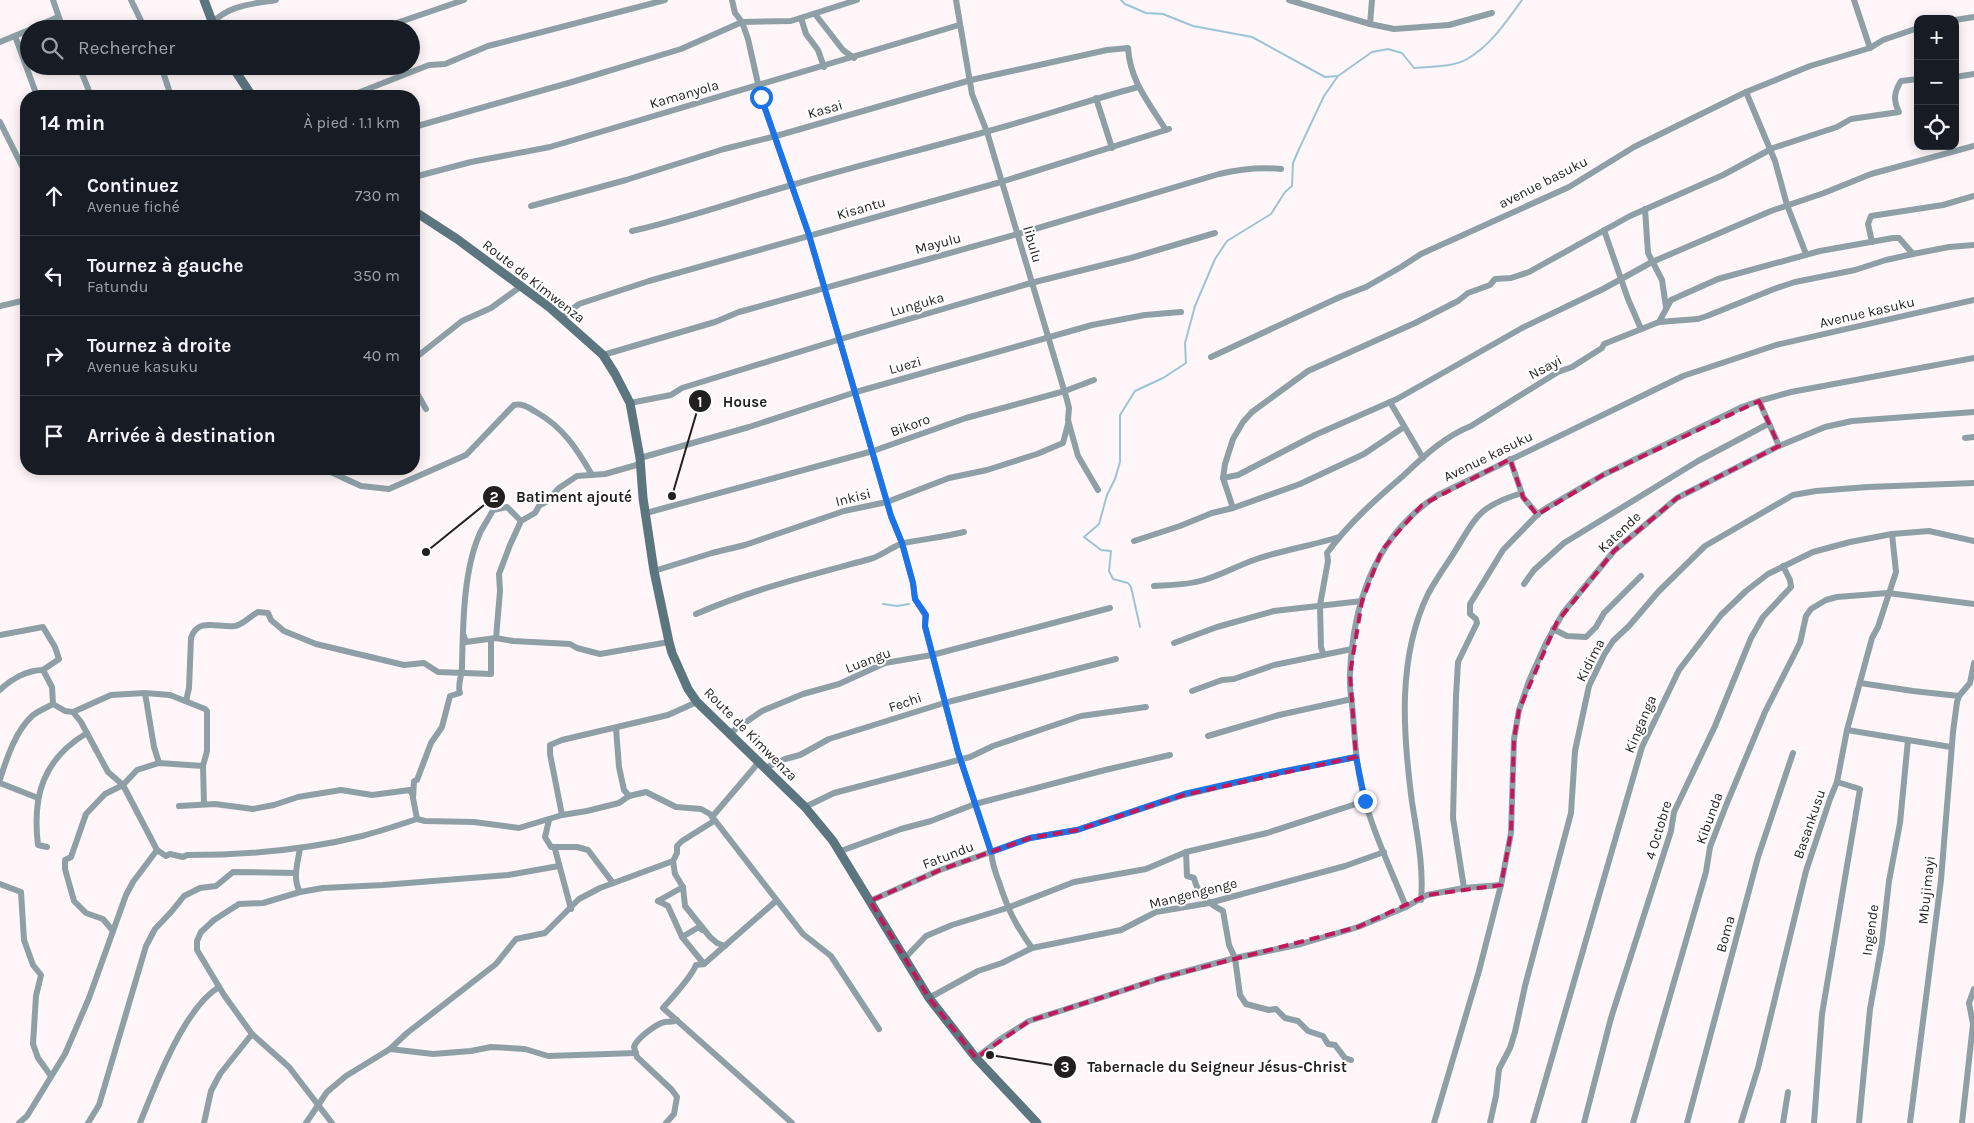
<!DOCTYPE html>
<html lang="fr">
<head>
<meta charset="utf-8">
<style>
	:root { --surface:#171b24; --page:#242831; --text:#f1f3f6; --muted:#9ea1a6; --line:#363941 }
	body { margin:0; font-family:Karla,sans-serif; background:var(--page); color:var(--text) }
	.controls { position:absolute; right:15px; top:15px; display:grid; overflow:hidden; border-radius:10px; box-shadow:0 2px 12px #0003 }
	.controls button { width:45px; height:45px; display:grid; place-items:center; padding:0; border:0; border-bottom:1px solid var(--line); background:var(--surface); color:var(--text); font:25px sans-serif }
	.stop { position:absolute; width:15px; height:15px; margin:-11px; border:4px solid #1a73e8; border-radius:50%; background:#fff }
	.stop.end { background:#1a73e8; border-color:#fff; box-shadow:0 1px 5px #0008 }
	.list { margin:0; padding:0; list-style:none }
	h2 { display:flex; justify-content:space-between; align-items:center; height:65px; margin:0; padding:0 20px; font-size:21px }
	h2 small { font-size:16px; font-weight:400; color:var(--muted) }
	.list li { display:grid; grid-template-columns:32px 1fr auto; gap:15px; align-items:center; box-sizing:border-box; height:80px; padding:0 20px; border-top:1px solid var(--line) }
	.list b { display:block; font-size:19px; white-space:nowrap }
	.list p { margin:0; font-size:16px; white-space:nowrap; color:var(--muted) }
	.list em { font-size:16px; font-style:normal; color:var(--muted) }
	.icon { flex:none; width:28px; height:28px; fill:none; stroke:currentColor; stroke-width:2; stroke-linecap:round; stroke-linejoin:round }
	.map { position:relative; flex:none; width:1974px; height:1123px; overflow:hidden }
	.search { position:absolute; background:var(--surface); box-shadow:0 2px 12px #0003; left:20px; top:20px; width:400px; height:55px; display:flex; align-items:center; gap:12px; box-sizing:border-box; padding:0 18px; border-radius:28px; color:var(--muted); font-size:19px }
	.panel { position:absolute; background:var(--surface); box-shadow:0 2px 12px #0003; left:20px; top:90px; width:400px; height:385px; border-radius:20px }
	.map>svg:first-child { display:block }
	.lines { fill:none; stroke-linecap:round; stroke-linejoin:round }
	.stream { stroke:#9bc5d4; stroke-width:2 }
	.street { stroke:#8ea0a6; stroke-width:6 }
	.secondary { stroke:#5c767f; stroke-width:9 }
	.route { stroke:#1a73e8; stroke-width:6 }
	.marked { fill:none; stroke:#c2185b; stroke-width:4; stroke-dasharray:10 6; stroke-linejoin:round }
	.labels { text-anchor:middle; stroke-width:4; stroke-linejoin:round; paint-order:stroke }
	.street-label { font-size:14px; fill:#221f20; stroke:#fff }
	.leader { fill:none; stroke:#221f20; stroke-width:2 }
	.callout-dot { fill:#221f20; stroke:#fff; stroke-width:2 }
	.mark-label { font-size:15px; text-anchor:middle; font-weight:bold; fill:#fff }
	.callout-label { font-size:15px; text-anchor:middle; font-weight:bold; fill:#221f20; stroke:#fff; stroke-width:4; stroke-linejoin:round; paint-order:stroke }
</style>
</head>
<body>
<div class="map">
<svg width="1974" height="1123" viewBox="0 0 1974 1123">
	<rect width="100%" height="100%" fill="#fef6f9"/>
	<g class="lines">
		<!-- stream -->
		<g class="stream">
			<path d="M 1121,0 L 1125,4 L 1146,13 L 1163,14 L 1193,26 L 1252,37 L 1325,77 L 1338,76 L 1372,52 L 1388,49 L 1402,53 L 1414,68 C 1429,67 1454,67 1467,59 C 1491,45 1506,22 1522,0"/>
			<path d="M 883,604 L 897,606 L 909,604"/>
			<path d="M 1140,627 L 1131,587 L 1128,583 L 1113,579 L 1109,571 L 1111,551 L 1101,550 L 1084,537 L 1099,524 L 1107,495 L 1115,479 L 1120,462 L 1120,415 L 1135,391 L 1163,378 L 1186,363 L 1185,343 L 1195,306 L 1215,259 L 1227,241 L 1271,214 L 1285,192 L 1292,186 L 1293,163 L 1299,149 L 1324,96 L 1338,76"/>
		</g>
		<!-- street -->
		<g class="street">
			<path d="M 53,0 L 63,29"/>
			<path d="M 131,0 L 145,29"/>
			<path d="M 732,0 L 735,13 L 742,22 L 748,39 L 761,97 L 809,235 L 891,516 L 902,543 L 913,583 L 915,599 L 925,615 L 925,627 L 958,752 L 991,851 C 992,862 995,872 999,882 C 1008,910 1015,924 1032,948"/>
			<path d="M 956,0 L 972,94 L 987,132 L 1067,400 L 1069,408 L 1068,420 L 1078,456 L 1098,490"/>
			<path d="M 1289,0 L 1370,24 L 1394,29 L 1449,25 L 1492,13"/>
			<path d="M 1854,0 L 1870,48"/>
			<path d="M 815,14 L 843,50 L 854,58"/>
			<path d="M 801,18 L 806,34 L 818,50 L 824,67"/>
			<path d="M 1955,20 L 1974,17"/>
			<path d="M 212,23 C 229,5 252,4 276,0"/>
			<path d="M 1370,24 L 1372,0"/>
			<path d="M 31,29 L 58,17"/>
			<path d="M 379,29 L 464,0"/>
			<path d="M 15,36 L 37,96"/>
			<path d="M 0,42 L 29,30"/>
			<path d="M 79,66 L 91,96"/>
			<path d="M 161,66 L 171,96"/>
			<path d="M 1955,77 L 1974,74"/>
			<path d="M 1746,92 L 1775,161 L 1787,205 L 1806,254"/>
			<path d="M 350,96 L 429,65 L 445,64 L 488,46 L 665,0"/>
			<path d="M 1096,98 L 1112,148"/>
			<path d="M 0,122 L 26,174"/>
			<path d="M 414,127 L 572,82 L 681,49 L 742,22 L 791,21 L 857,0"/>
			<path d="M 414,177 L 471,162 L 550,147 L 959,25"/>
			<path d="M 531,206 L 626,180 L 724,149 L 776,136 L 971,80 L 1107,50 L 1128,48 C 1130,81 1149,103 1166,130"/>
			<path d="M 1645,209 L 1648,253 L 1662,280 L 1666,307"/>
			<path d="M 1604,230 L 1628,299 L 1641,329"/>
			<path d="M 632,231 C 686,219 738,200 792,185 C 856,166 921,150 985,132 C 1037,118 1086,101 1138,87"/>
			<path d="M 1872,242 L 1868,224 L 1871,216 L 1943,205 L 1974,196"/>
			<path d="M 0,306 L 26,300"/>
			<path d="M 562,317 L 579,304 L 649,281 L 1001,182 L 1169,129"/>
			<path d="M 1659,322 L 1671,300 L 1718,279 L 1820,251 L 1893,238 L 1899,238 L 1913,254"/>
			<path d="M 603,355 L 715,322 L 739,312 L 1018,234 L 1219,174 C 1240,169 1260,167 1281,169"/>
			<path d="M 1211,357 L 1340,297 L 1366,287 L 1401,267 L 1421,254 L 1569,187 L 1634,147 L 1746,92 L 1810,66 L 1870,48 L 1883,40 L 1918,28"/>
			<path d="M 414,359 L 462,321 L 491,308 L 520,287"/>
			<path d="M 414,388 L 426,409"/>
			<path d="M 1759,401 L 1779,446"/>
			<path d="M 1390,402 L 1423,458"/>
			<path d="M 630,403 L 671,395 L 682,388 L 841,339 L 1031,283 L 1131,258 L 1215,233"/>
			<path d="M 1965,438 L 1974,437"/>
			<path d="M 640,458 L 749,427 L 856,392 L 1092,325 L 1145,315 L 1181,312"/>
			<path d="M 1510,459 L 1523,497 L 1538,515"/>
			<path d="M 324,469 L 361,486 L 389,489 L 466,455 L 514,405 C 523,403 529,408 536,412 C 563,427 577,449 592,475"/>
			<path d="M 1223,478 L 1238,475 L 1315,435 L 1397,399 L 1522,328 L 1603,289 L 1652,262 L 1771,211 L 1824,193 L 1871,174 L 1974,146"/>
			<path d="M 1233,508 L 1223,478 L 1225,464 L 1233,439 L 1243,422 L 1252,412 L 1308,371 L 1415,323 L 1458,301 L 1468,293 L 1490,285 L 1495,279 L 1511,278 L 1529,272 L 1630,216 L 1723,175 L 1773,148 L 1837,127 L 1851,119 L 1899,112 C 1893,100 1894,92 1901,81 L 1918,79"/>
			<path d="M 646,513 L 873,451 L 966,418 L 1065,391 L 1094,380"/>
			<path d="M 1134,541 L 1180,526 L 1212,513 L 1233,508 L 1300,484 L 1364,454 L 1404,427"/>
			<path d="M 654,571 L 712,553 L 745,545 L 844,511 L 887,502 L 949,478 L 987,470 L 1037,454 L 1063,443 L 1068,424"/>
			<path d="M 1524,584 L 1534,570 L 1564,543 L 1698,461 L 1768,424"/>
			<path d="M 1154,586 C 1171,585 1188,585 1204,580 C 1221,575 1237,566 1254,560 C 1282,550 1311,546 1339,537"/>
			<path d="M 696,614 C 753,589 811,575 870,559 C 882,556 892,546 904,543 C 924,539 944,537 964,532"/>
			<path d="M 1553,629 L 1567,636 L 1586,637 L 1596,627 L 1604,613 L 1641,576"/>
			<path d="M 0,635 L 43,627 L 55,647 L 59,659 L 43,670 L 52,687 L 53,704 L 65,711 L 73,712 L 81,722 L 108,772 L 123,785 L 157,850"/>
			<path d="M 464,636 L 466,642 L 496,638 L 513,641 L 570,644 L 577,648 L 600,654 L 669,642"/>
			<path d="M 496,638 L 500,591 L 499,574 L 510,545 L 521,521 L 535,513 L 539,506 L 546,502 L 559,488 L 577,476 L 605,474 L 640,464"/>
			<path d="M 1174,643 L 1217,627 L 1274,611 L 1362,601"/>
			<path d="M 1323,653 L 1321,647 L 1320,605 L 1328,561 L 1327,553 C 1348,524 1376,499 1403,476 C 1423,457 1445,436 1471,426 L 1537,385 L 1558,372 L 1572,367 L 1602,348 L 1604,344 L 1659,322 L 1698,319 L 1707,316 L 1774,289 L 1795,282 L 1855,270 L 1886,260 L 1913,254 L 1949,247 L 1974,245"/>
			<path d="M 1860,683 L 1913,691 L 1959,696"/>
			<path d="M 0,690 C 11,679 27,670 43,670"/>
			<path d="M 1192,691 L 1222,680 L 1234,679 L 1274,665 L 1352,649"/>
			<path d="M 145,693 L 154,747 L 159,763"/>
			<path d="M 186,701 L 189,688 L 191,638 C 198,617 218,628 235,626 C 244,624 250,616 258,612 L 268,613 L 271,620 L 284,631 L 316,644 L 404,665 L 424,663 L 438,672 L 491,674 L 491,639"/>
			<path d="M 73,712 L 111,695 L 145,693 L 170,695 L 205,709 L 207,711 L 207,751 L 203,766 L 204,804"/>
			<path d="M 616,728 L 619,767 L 624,790 L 629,796"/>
			<path d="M 1847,730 L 1951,747"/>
			<path d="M 730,733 L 762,711 L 803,694 L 839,684 L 885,663 L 932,655 L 1110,608"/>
			<path d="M 1208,736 L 1279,715 L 1352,699"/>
			<path d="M 765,768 L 785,759 L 800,755 L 829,739 L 944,703 L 1116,659"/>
			<path d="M 0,779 C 7,758 15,732 32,716 C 38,711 46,708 53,704"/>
			<path d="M 0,783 L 38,798"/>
			<path d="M 179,806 L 215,804 L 253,809 L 274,805 L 298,797 L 341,790 L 372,795 L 410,790 L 413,796"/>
			<path d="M 805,807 L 834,793 L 970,757 L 993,746 L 1081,716 L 1146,707"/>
			<path d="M 562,815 L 550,754 L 550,745 L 562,740 L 668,715 L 697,702"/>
			<path d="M 712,817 L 759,762"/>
			<path d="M 417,819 L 413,798 L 414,781 L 417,780 L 431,743 L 442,727 L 450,696 L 460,693 C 457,686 462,675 462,667 C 463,626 463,571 480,533 C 484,525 489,518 493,510 L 507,507 L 521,521"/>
			<path d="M 549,820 L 545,837 L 551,847 L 577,847 L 588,850 L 613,883"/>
			<path d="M 714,821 L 682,841 L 677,846 L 677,853 L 673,861 L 675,874 L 683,887 L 685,906 L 710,937 L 717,943 L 725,946"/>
			<path d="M 47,847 L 38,845 C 32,796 43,759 87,733"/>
			<path d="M 300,848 C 298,862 292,879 300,892"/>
			<path d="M 555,849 L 571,909"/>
			<path d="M 838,852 L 901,829 L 931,821 L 975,804 L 1105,770 L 1170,755"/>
			<path d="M 1186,852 L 1187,876 L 1194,878 C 1198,895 1208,903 1223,911 L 1229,945 L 1235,958 L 1240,995 L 1246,1004 L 1269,1010 L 1276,1009 L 1285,1018 L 1298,1021 L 1308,1031 L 1323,1036 L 1328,1044 L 1335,1045 L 1345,1058 L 1351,1060"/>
			<path d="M 0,884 L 21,892 L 24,940 L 33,965 L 41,975 L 36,996 L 33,1044 L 38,1058 L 51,1076"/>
			<path d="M 1464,888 L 1453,818 L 1456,696 L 1458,662 L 1477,623 L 1476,619 L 1470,614 L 1470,604 L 1503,550 L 1539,513 L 1548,507 L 1603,475 L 1742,407 L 1759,401 L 1791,392 L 1974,358"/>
			<path d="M 1421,900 C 1424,868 1417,834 1412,802 C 1403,734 1397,658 1428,594 C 1435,581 1444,568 1452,556 C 1476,518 1476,507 1522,493"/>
			<path d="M 658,901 L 668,906 L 682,937 L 704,964"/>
			<path d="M 658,901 L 683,887"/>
			<path d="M 776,901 L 704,964 L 696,965 C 692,976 672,998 663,1008 L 792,1123"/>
			<path d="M 870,901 L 940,870 L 1030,838 L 1077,830 L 1184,795 L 1281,772 L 1356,757"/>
			<path d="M 1406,907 C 1392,872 1375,837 1365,801 C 1357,772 1355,744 1353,715 C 1352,701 1349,688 1350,674 C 1353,601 1376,535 1438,495 L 1683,376 L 1776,345 L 1974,300"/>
			<path d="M 113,931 L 103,919 L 86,913 L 74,901 L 65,869 L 65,860 L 71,857 L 86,814 L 105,794 L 123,785 L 137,770 L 159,763 L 203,766"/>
			<path d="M 682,937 L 699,927 L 702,930"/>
			<path d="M 905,958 L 926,936 L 952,925 L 1007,908 L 1074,882 L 1146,869 L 1186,852 L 1267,833 L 1365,801"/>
			<path d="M 929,998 L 978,971 L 1002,963 L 1032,948 L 1121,930 L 1156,912 L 1209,903 L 1345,866 L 1384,852"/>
			<path d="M 390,1049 L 433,1054 L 471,1051 L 491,1047 L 525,1049 L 548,1056 L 636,1053"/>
			<path d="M 976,1058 L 1002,1038 L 1029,1021 L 1088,1002 L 1161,978 L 1235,958 L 1301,944 L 1358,927 L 1406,907 L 1427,895 L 1464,888 L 1501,885"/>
			<path d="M 19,1123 L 27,1116 L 65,1054 L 89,998 L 126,895 L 133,882 L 157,850 L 166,856 L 170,854 L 183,857 L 187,855 C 245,855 306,850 362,836 C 381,831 399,825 417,819 L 425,821 L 474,822 L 519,828 L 562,815 L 587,811 L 619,803 L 629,796 L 646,792 L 676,807 L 701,809 L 710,814 L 803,934 L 831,956 L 879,1029"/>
			<path d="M 88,1123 L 99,1105 L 146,946 L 155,929 L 172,911 L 184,896 L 200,888 L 216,886 L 233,872 L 296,873"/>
			<path d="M 140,1123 C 155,1085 184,1008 219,987"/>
			<path d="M 204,1123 L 211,1091 L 220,1074 L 252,1034"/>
			<path d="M 306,1123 L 327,1092 L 346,1076 L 390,1049 L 407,1033 L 496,964 L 516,939 L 545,933 L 579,899 L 600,888 L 673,861"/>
			<path d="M 332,1123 L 289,1067 L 252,1034 L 224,995 L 197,950 L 197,941 L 201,932 L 214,920 L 239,904 L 263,903 L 300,892 L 323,888 L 383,885 L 508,875 L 559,866"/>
			<path d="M 666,1123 L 674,1114 L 677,1097 L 672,1090 L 637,1057 L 634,1047 C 636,1039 657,1023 665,1022 C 670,1021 671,1023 677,1020"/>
			<path d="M 1434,1123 L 1479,971 L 1501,885 L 1511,833 L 1514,739 L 1519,710 L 1529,681 L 1546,643 L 1563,613 L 1614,551 L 1677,498 L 1779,446 L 1825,427 L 1852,421 L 1974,412"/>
			<path d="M 1490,1123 L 1496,1096 L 1499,1069 L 1510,1048 L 1515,1032 L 1525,986 L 1571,813 L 1575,751 L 1589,686 L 1604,655 L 1613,641 L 1629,626 L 1659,591 L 1705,546 L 1793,495 L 1816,491 L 1868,487 L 1974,483"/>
			<path d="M 1533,1123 L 1642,747 L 1679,670 L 1721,615 L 1746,591 L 1768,574 L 1813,552 L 1850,542 L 1892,534 L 1929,531 L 1974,541"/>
			<path d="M 1584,1123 L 1611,1018 L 1671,831 L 1674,812 L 1715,726 L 1751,638 L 1763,617 L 1791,587 L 1790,580 L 1783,566"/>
			<path d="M 1633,1123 L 1706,872 L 1710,847 L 1727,803 L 1765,712 L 1800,643 L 1806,616 L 1811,609 L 1826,600 L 1837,597 L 1888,593 L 1974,604"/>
			<path d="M 1687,1123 L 1758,857 L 1793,753"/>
			<path d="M 1741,1123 L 1758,1068 L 1806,871 L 1830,799 L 1837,782 L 1847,730 L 1872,638 L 1878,627 L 1896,572 L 1892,534"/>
			<path d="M 1783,1123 L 1788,1092"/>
			<path d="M 1814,1123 L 1822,1014 L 1860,789 L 1837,782"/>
			<path d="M 1859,1123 L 1870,1009 L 1882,943 L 1889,881 L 1900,823 L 1908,740"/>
			<path d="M 1910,1123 L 1941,880 L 1953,732 L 1957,702 L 1959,696 L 1970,683 L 1974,663"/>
			<path d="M 1962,1123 L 1973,1024 L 1969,1003 L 1974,989"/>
		</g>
		<!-- secondary -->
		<g class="secondary">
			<path d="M 204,0 L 215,29"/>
			<path d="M 232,66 L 252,96"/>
			<path d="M 414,211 L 457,239 L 549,307 L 603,355 L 615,374 L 630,403 L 640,458 L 643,498 L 654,571 L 669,642 L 672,653 L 688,689 L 697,702 L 805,807 L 833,841 L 929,998 L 976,1058 L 1037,1123"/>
		</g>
	</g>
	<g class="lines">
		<!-- route -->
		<path class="route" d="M 761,97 L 809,235 L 891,516 L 902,543 L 913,583 L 915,599 L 926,615 L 925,626 L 958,752 L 991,852 L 1030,838 L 1077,830 L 1184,794 L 1281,772 L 1356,757 L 1365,801"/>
	</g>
	<!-- marked area -->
	<path class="marked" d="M 1759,401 L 1779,446 L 1677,498 L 1614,551 L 1557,622 L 1519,710 L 1514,739 L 1511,833 L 1501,885 L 1427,895 L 1358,927 L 1161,978 L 1088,1002 L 1029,1021 L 976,1058 L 929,998 L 870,901 L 940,870 L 1030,838 L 1077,830 L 1184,795 L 1356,757 L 1350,674 L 1362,601 L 1382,550 L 1422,505 L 1510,459 L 1523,497 L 1537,515 L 1603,475 Z"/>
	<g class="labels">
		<!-- street labels -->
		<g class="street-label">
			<text transform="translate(684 94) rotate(-16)" y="5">Kamanyola</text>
			<text transform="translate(825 109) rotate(-16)" y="5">Kasai</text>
			<text transform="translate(1543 182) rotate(-27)" y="5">avenue basuku</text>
			<text transform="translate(861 208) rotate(-16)" y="5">Kisantu</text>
			<text transform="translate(938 243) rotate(-15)" y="5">Mayulu</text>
			<text transform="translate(1033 244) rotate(74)" y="5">libulu</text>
			<text transform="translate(534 281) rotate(38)" y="5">Route de Kimwenza</text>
			<text transform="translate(917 304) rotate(-16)" y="5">Lunguka</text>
			<text transform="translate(1867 312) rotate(-13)" y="5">Avenue kasuku</text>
			<text transform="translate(905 365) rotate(-16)" y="5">Luezi</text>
			<text transform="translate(1545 367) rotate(-28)" y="5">Nsayi</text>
			<text transform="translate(910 425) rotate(-20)" y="5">Bikoro</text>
			<text transform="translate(1488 456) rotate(-26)" y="5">Avenue kasuku</text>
			<text transform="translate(853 497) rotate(-14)" y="5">Inkisi</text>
			<text transform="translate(1619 532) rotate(-43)" y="5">Katende</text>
			<text transform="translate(868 660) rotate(-21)" y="5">Luangu</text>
			<text transform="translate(1590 660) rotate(-63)" y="5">Kidima</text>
			<text transform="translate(905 702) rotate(-19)" y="5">Fechi</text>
			<text transform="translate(1640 724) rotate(-67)" y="5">Kinganga</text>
			<text transform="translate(751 734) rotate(45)" y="5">Route de Kimwenza</text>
			<text transform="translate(1709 818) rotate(-70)" y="5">Kibunda</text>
			<text transform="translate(1809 824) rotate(-71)" y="5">Basankusu</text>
			<text transform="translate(1658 830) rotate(-73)" y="5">4 Octobre</text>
			<text transform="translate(948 855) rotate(-21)" y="5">Fatundu</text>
			<text transform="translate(1926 890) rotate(-84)" y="5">Mbujimayi</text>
			<text transform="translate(1193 893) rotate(-14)" y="5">Mangengenge</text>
			<text transform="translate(1870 930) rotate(-82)" y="5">Ingende</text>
			<text transform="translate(1725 934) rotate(-75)" y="5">Boma</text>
		</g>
	</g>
	<!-- callouts -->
	<path class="leader" d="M672 496L700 401M426 552L494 497M990 1055L1065 1067"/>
	<g class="callout-dot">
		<circle cx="672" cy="496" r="5"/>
		<circle cx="426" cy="552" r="5"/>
		<circle cx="990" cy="1055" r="5"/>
		<circle cx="700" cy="401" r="12"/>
		<circle cx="494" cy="497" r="12"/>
		<circle cx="1065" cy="1067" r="12"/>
	</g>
	<g class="mark-label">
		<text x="700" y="407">1</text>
		<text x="494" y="502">2</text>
		<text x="1065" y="1072">3</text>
	</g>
	<g class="callout-label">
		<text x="745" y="407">House</text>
		<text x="574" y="502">Batiment ajouté</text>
		<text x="1217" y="1072">Tabernacle du Seigneur Jésus-Christ</text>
	</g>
</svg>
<div class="controls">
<button>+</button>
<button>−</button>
<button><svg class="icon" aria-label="locate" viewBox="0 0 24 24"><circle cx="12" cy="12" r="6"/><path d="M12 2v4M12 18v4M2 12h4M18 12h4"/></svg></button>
</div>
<div class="stop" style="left:761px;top:97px"></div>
<div class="stop end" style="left:1365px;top:801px"></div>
<div class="search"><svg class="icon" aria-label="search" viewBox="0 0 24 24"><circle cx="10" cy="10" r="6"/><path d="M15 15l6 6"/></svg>Rechercher</div>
<section class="panel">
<h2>14 min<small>À pied · 1.1 km</small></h2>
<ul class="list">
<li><svg class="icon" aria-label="ahead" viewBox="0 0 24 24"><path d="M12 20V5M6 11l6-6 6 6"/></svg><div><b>Continuez</b><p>Avenue fiché</p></div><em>730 m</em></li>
<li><svg class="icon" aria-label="left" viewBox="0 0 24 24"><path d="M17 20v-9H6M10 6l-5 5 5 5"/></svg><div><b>Tournez à gauche</b><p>Fatundu</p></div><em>350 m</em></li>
<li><svg class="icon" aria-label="right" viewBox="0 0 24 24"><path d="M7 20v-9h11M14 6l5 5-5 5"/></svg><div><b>Tournez à droite</b><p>Avenue kasuku</p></div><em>40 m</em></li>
<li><svg class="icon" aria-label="arrive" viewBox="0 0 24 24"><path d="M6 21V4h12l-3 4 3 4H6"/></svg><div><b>Arrivée à destination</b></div></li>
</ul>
</section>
</div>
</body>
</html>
